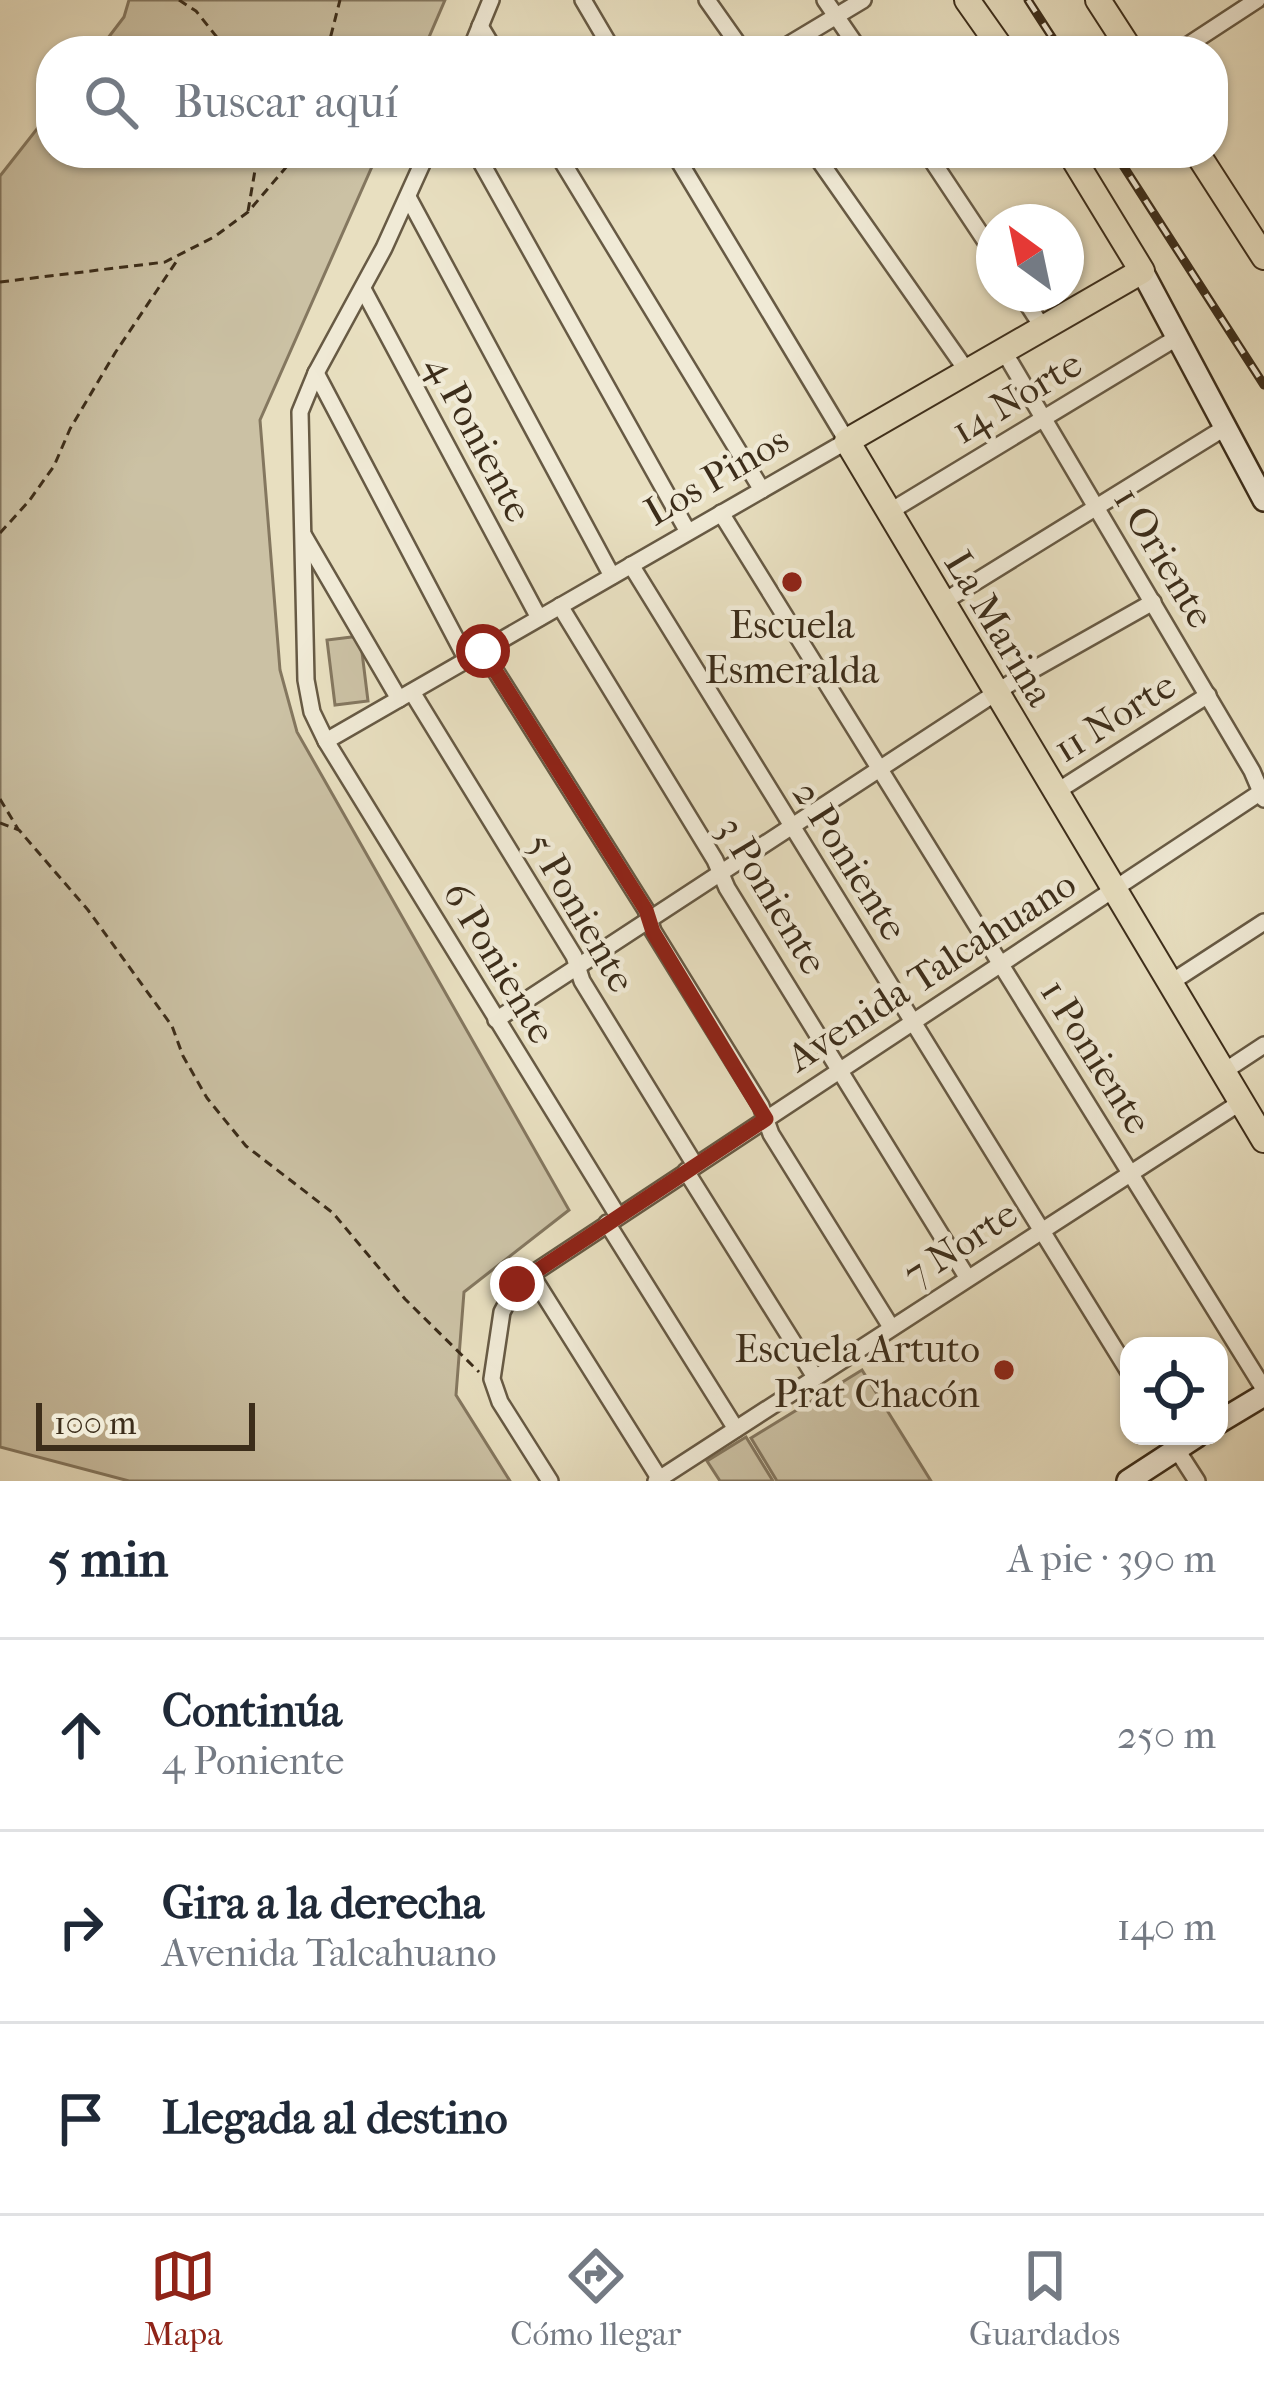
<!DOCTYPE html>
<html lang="es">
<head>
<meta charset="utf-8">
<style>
	:root { --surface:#fff; --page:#f6f6f7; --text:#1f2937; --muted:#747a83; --line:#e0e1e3; --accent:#8f2418 }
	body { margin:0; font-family:"IM FELL French Canon",serif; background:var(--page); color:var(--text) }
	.controls { position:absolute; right:36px; bottom:36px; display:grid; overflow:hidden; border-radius:24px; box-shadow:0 3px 9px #0004 }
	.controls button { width:108px; height:108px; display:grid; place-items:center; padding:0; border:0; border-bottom:3px solid var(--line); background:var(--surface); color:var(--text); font:60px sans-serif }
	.compass { position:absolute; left:976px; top:204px; width:108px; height:108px; border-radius:50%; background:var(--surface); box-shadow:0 3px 9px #0004; rotate:327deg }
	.scale { position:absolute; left:36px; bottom:30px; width:219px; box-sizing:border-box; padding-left:12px; border:6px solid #3c2d1a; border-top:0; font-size:33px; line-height:42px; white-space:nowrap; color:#3c2d1a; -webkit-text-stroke:9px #f0ead6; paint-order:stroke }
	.stop { position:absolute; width:36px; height:36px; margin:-27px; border:9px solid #8f2418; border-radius:50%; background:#fff }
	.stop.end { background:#8f2418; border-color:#fff; box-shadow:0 3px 12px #0008 }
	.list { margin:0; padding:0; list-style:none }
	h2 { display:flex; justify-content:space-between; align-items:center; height:156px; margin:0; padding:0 48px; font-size:51px }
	h2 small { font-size:39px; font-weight:400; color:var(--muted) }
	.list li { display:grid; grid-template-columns:78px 1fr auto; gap:36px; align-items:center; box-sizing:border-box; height:192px; padding:0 48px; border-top:3px solid var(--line) }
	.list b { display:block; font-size:45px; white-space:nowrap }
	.list p { margin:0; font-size:39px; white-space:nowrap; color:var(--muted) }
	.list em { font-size:39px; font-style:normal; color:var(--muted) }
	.icon { flex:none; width:66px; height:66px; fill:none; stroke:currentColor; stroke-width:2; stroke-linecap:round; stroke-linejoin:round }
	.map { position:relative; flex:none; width:1264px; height:1481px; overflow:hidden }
	.search { position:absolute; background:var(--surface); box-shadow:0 3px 9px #0004; left:36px; right:36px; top:36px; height:132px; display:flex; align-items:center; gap:30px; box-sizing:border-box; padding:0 42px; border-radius:48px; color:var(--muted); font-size:45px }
	.sheet { height:732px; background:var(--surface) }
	nav { display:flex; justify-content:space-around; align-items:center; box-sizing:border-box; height:168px; border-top:3px solid var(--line); background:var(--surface); font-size:33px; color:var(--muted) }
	nav a { display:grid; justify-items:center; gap:6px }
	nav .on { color:var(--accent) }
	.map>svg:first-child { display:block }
	.green { fill:#cbc1a4; stroke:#84775f; stroke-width:3 }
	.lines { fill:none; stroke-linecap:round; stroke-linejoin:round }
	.street-casing { stroke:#675a44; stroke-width:20 }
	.secondary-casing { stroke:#3c2d1a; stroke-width:26 }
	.primary-casing { stroke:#3c2d1a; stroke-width:28 }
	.path { stroke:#3c2d1a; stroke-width:3; stroke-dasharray:9 6; stroke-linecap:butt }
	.street { stroke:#f0ead6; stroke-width:15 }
	.secondary { stroke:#f0ead6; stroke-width:21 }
	.primary { stroke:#e8dfc0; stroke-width:24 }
	.rail-casing { stroke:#3c2d1a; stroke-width:9 }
	.rail { stroke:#f0ead6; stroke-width:4.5; stroke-dasharray:14; stroke-linecap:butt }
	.route { stroke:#8f2418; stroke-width:15 }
	.poi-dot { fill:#8f2418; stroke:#f0ead6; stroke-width:4.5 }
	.labels { text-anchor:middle; stroke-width:9; stroke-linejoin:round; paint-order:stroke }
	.street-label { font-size:39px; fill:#3c2d1a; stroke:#f0ead6 }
	.poi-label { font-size:39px; fill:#3c2d1a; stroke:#f0ead6 }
</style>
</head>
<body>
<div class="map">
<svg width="1264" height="1481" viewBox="0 0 1264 1481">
	<rect width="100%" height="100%" fill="#e8dfc0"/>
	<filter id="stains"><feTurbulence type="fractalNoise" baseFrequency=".00167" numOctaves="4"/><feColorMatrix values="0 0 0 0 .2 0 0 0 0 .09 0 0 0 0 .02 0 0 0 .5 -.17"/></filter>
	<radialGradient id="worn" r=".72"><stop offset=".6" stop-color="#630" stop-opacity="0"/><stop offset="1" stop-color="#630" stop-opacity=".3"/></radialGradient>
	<!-- green -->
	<g class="green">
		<path d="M 129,0 L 445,0 L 423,51 L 98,51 L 124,17 Z"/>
		<path d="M 51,111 L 51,153 L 378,153 L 260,420 L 280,670 L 297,732 L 569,1210 L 464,1292 L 456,1395 L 510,1481 L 129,1481 L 0,1447 L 0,176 Z"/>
		<path d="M 360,636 L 368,701 L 335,705 L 327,640 Z"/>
		<path d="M 862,1370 L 931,1481 L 777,1481 L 751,1438 Z"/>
		<path d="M 746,1437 L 773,1481 L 720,1481 L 707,1461 Z"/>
	</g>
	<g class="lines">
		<!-- street casing -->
		<g class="street-casing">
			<g id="street">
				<path d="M 583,0 L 613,51"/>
				<path d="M 707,0 L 743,51"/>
				<path d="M 825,0 L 860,51"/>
				<path d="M 480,26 L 495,51"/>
				<path d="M 470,51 L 491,0"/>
				<path d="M 778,51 L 863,0"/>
				<path d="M 1179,51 L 1257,0"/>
				<path d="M 427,153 L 384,248 L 316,373 L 300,412 L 306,680 L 312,712 L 326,741 L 618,1216"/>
				<path d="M 476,153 L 688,532"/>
				<path d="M 557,153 L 762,490"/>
				<path d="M 814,153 L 967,371"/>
				<path d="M 927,153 L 994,254"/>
				<path d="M 408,197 L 612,576"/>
				<path d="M 363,289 L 539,618"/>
				<path d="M 1021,294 L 1043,328"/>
				<path d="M 1003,350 L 1252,771 L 1264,799"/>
				<path d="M 316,373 L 467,660"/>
				<path d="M 889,512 L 1178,337"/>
				<path d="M 721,513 L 1264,1389"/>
				<path d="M 304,536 L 399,699"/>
				<path d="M 631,565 L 1129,1372"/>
				<path d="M 943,602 L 1226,427"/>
				<path d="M 560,606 L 715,860 L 727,888 L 967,1277"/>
				<path d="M 483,651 L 646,910 L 653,931 L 761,1106 L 771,1134 L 891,1327"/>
				<path d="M 412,692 L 574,956 L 582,981 L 695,1165"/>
				<path d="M 326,741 L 847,441 L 674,153"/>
				<path d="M 1056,792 L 1208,695"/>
				<path d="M 1170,983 L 1264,922"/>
				<path d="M 496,1020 L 1020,677 L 1153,602"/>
				<path d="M 1223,1072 L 1264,1045"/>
				<path d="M 686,1171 L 815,1377"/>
				<path d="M 607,1223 L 736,1429"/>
				<path d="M 531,1274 L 661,1481"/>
				<path d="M 1168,1436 L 1197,1481"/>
				<path d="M 550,1481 L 500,1402 L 492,1379 L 502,1312 L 517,1284 L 1264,790"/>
				<path d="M 656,1481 L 1241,1102"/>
			</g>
		</g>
		<!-- secondary casing -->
		<g class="secondary-casing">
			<g id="secondary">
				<path d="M 1142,271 L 1264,500"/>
				<path d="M 1219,1422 L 1264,1395"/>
				<path d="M 1128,1481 L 1197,1436"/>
			</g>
		</g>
		<!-- primary casing -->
		<g class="primary-casing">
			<g id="primary">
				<path d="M 967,0 L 1003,51"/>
				<path d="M 1098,0 L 1131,51"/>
				<path d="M 1070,153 L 1142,271 L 847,441 L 1264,1140"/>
				<path d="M 1197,153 L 1264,257"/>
			</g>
		</g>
		<!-- path -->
		<g class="path">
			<path d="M 179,0 L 196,11 L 228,51"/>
			<path d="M 327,51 L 340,0"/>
			<path d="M 248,211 L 258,153"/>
			<path d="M 0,282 L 165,262 L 214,237 L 248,212 L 288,165 L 293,153"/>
			<path d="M 0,533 L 29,501 L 54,466 L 70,429 L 115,353 L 178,259"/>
			<path d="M 0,799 L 18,829"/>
			<path d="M 0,823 L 19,830 L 88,910 L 172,1026 L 183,1056 L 207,1098 L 246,1146 L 333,1213 L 405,1299 L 479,1372"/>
		</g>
		<!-- street -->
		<use href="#street" class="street"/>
		<!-- secondary -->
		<use href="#secondary" class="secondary"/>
		<!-- primary -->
		<use href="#primary" class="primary"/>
		<!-- rail casing -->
		<g class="rail-casing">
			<g id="rail">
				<path d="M 1028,0 L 1061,51"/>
				<path d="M 1115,153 L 1264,385"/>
			</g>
		</g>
		<!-- rail -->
		<use href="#rail" class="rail"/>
	</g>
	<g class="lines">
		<!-- route -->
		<path class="route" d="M 483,651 L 646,910 L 653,932 L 766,1119 L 517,1284"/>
	</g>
	<!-- markers -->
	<g class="poi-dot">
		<circle cx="792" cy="582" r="12"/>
		<circle cx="1004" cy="1370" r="12"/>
	</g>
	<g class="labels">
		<!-- street labels -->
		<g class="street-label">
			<text transform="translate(1016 396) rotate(-31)" y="14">14 Norte</text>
			<text transform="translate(480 438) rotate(62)" y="14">4 Poniente</text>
			<text transform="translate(716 475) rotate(-30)" y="14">Los Pinos</text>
			<text transform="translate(1165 557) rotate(59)" y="14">1 Oriente</text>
			<text transform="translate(1000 628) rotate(59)" y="14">La Marina</text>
			<text transform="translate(1114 716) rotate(-32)" y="14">11 Norte</text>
			<text transform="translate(851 860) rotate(58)" y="14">2 Poniente</text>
			<text transform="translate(773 895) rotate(59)" y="14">3 Poniente</text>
			<text transform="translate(582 912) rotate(60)" y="14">5 Poniente</text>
			<text transform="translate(500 962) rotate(59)" y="14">6 Poniente</text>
			<text transform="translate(931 970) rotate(-33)" y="14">Avenida Talcahuano</text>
			<text transform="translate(1097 1056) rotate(58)" y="14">1 Poniente</text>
			<text transform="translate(960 1243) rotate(-33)" y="14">7 Norte</text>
		</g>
		<!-- poi labels -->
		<g class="poi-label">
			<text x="792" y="638">Escuela<tspan x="792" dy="45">Esmeralda</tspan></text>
			<text x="980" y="1362" text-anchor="end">Escuela Artuto<tspan x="980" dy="45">Prat Chacón</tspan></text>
		</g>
	</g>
	<rect width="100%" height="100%" filter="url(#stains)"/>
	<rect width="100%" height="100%" fill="url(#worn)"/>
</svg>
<div class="controls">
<button><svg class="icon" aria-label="locate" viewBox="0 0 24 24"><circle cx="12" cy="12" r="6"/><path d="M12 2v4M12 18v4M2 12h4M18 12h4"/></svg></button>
</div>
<svg class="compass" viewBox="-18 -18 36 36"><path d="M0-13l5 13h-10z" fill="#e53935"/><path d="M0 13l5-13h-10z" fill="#747a83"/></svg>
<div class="scale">100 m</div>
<div class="stop" style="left:483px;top:651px"></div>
<div class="stop end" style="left:517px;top:1284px"></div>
<div class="search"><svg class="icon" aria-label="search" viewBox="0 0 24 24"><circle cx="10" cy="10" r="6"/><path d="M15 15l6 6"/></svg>Buscar aquí</div>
</div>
<section class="sheet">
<h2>5 min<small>A pie · 390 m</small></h2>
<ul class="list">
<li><svg class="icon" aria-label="ahead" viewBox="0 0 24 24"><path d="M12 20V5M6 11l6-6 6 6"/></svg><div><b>Continúa</b><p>4 Poniente</p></div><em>250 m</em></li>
<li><svg class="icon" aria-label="right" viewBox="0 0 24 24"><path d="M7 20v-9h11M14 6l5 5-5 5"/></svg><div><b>Gira a la derecha</b><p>Avenida Talcahuano</p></div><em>140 m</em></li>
<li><svg class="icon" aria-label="arrive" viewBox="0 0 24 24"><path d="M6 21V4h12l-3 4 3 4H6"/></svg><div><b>Llegada al destino</b></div></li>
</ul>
</section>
<nav>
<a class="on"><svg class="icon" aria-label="map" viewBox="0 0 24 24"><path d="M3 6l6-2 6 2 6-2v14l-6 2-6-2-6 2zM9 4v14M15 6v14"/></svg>Mapa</a>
<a><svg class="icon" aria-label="directions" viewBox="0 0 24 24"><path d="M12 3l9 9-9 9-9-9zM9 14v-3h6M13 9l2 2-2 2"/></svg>Cómo llegar</a>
<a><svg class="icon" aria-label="saved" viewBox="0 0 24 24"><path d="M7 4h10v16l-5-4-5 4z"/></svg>Guardados</a>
</nav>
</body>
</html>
